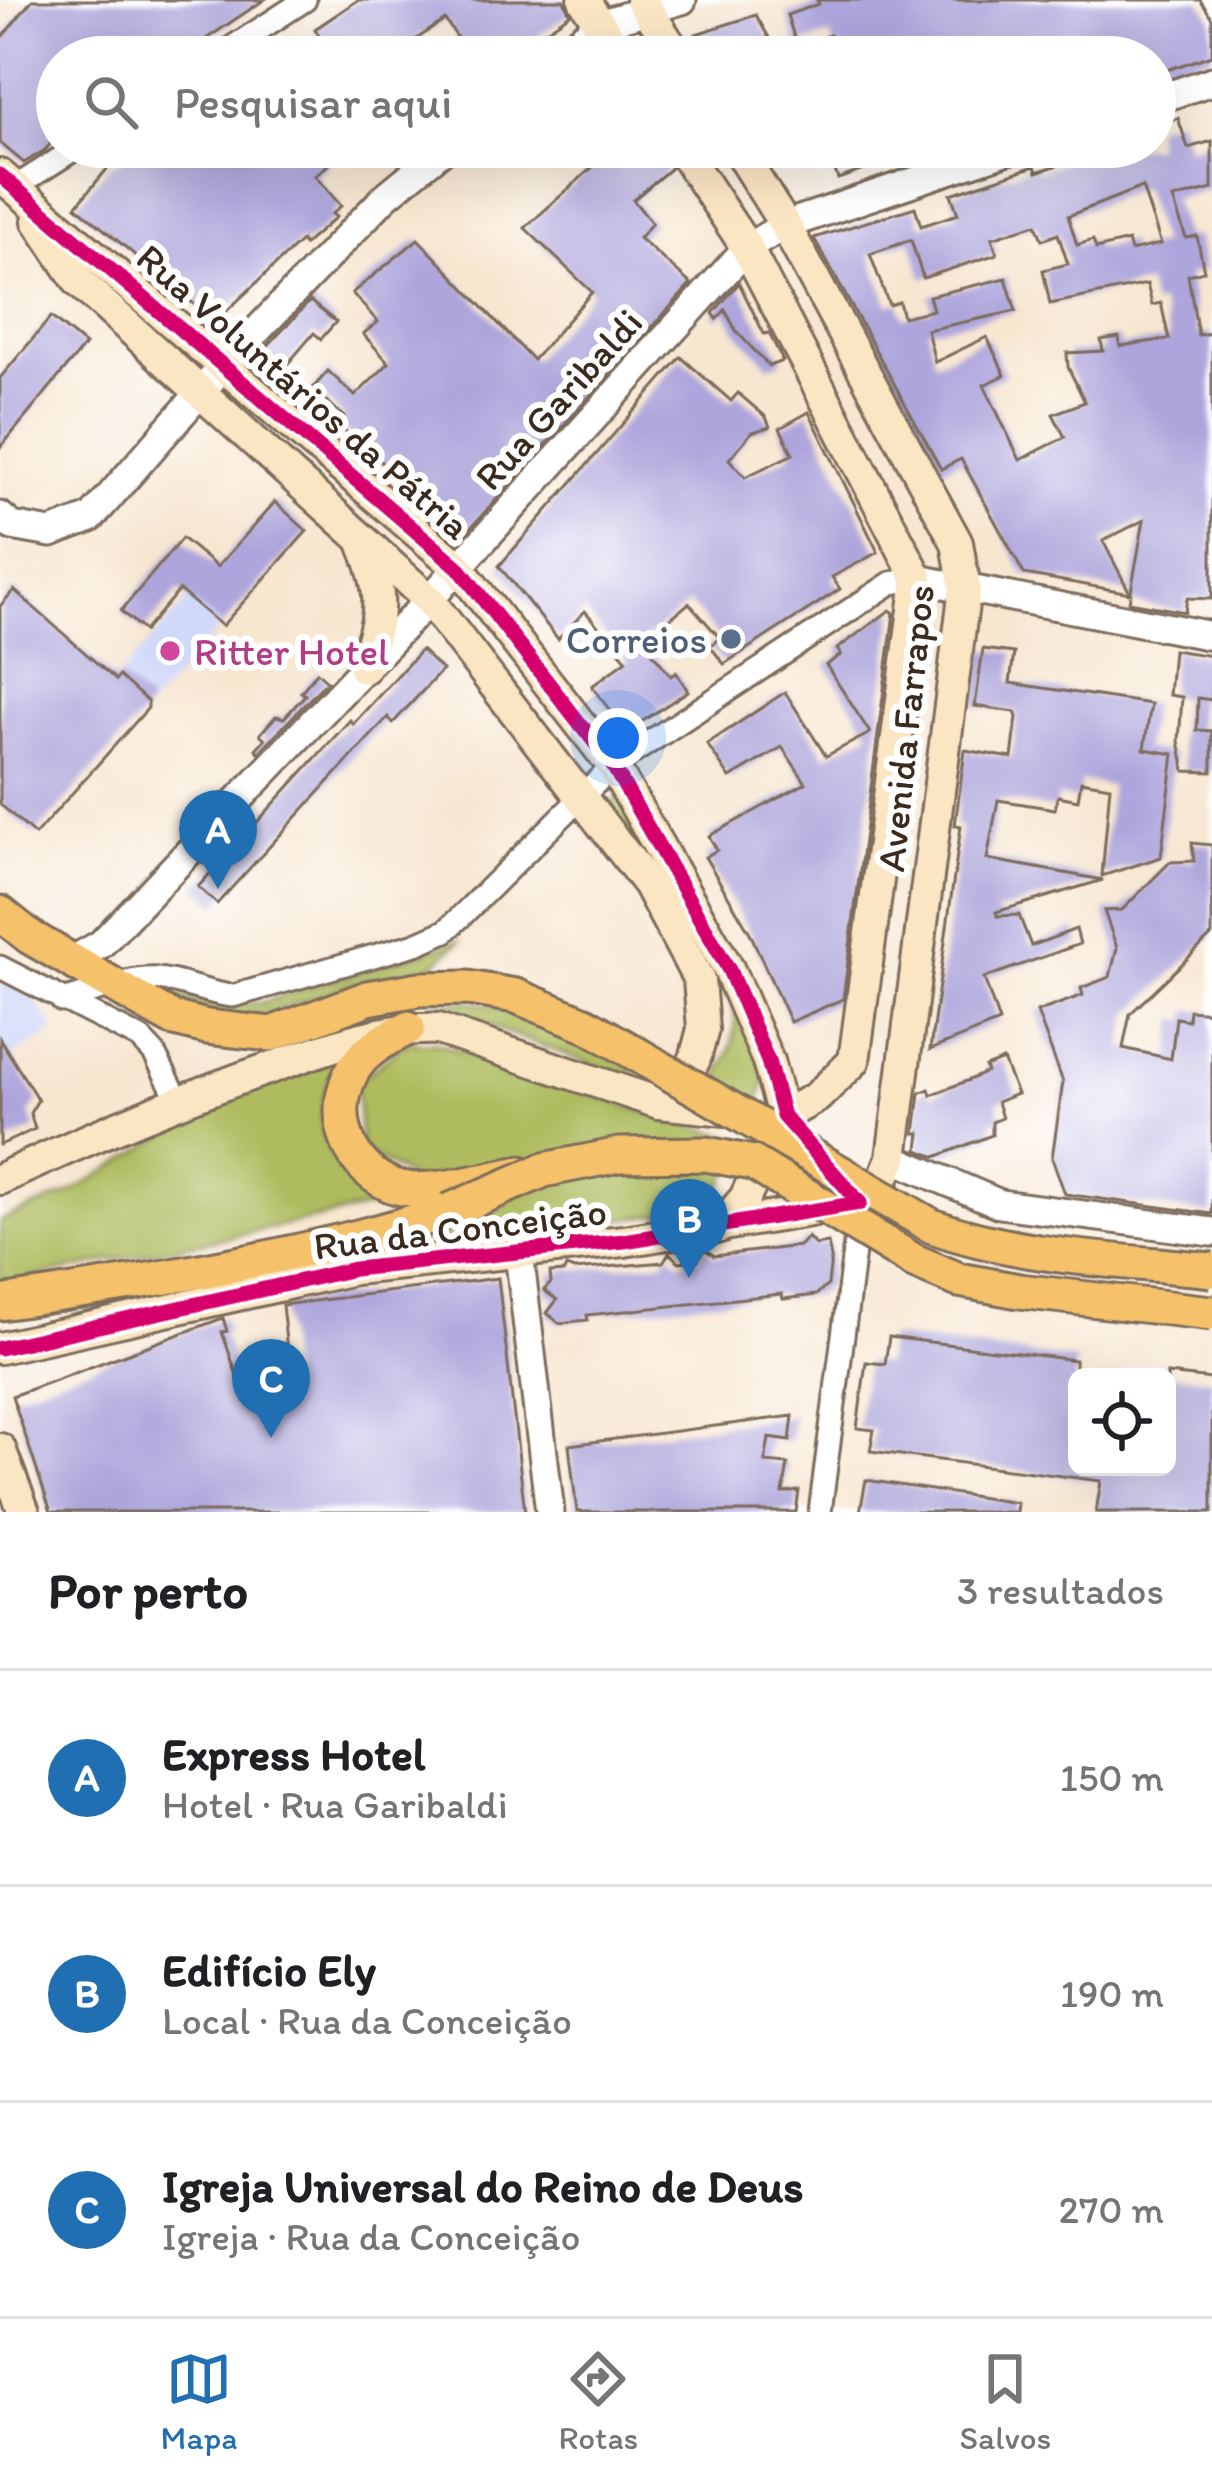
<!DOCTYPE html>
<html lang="pt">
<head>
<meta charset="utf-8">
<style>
	:root { --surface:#fff; --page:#f2f2f2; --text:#202124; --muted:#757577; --line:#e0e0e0; --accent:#1f6fb2 }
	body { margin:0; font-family:Itim,sans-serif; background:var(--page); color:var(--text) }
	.controls { position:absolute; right:36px; bottom:36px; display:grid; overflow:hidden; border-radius:18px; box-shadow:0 12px 48px #0002 }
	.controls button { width:108px; height:108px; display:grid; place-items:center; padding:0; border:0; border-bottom:3px solid var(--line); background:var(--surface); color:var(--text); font:60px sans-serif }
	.you { position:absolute; left:618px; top:738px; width:42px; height:42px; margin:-30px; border:9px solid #fff; border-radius:50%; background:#1a73e8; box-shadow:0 0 0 18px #1a73e833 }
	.badge { display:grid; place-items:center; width:78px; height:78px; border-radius:50%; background:var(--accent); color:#fff; font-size:39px; font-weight:700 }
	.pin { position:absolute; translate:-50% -99px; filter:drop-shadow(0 3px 6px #0008) }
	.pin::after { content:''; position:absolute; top:63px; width:42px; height:36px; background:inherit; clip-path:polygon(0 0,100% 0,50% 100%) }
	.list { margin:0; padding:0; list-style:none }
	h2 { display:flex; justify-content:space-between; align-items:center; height:156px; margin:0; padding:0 48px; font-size:51px }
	h2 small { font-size:39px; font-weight:400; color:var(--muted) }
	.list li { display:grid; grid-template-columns:78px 1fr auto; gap:36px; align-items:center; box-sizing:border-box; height:216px; padding:0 48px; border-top:3px solid var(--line) }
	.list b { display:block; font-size:45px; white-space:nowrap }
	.list p { margin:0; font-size:39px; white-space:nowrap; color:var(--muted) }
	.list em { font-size:39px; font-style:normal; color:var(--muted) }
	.icon { flex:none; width:66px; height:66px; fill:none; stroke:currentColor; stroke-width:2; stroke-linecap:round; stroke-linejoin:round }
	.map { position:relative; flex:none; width:1212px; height:1512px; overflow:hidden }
	.search { position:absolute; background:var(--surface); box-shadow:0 12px 48px #0002; left:36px; right:36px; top:36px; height:132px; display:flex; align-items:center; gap:30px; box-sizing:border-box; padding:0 42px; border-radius:66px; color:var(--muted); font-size:45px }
	.sheet { height:804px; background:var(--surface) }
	nav { display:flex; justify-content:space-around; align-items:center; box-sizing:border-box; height:168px; border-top:3px solid var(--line); background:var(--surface); font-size:33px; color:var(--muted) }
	nav a { display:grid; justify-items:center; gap:6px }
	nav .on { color:var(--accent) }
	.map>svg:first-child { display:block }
	.built { fill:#d1d9f9 }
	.green { fill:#aebc5e; stroke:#74733e; stroke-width:3 }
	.building { fill:#ada5db; fill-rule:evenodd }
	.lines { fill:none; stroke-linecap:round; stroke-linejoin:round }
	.minor-casing { stroke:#7d6c5c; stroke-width:27 }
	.tertiary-casing { stroke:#7d6c5c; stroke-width:33 }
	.secondary-casing { stroke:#7d6c5c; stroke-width:36 }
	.primary-casing { stroke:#7d6c5c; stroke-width:39 }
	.minor { stroke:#fff; stroke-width:21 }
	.tertiary { stroke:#fff; stroke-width:27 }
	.secondary { stroke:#fbe6c4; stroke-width:30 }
	.primary { stroke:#f5c16b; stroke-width:33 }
	.primary-bridge-casing { stroke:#7d6c5c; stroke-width:39; stroke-linecap:butt }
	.primary-bridge { stroke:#f5c16b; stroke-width:33 }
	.cycleway-casing { stroke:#fff; stroke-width:22 }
	.cycleway { stroke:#d6006c; stroke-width:15 }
	.service-dot { fill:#5c6f8a; stroke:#fff; stroke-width:4.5 }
	.hotel-dot { fill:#d1479c; stroke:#fff; stroke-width:4.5 }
	.labels { text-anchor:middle; stroke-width:12; stroke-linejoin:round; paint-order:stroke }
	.street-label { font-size:39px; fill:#3b2a1e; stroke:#fff }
	.service-label { font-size:39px; fill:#4e5e75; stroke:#fff; text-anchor:end }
	.hotel-label { font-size:39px; fill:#b23c85; stroke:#fff; text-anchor:start }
</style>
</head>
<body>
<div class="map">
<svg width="1212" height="1512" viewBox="0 0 1212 1512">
	<rect width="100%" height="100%" fill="#fff"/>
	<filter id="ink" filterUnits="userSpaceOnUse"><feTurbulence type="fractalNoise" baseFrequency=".00833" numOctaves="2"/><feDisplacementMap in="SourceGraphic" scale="24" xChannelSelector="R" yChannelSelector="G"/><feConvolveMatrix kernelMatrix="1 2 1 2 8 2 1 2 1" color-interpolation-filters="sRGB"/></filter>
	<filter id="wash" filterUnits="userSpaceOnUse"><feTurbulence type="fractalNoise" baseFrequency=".004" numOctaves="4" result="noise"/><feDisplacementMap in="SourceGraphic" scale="48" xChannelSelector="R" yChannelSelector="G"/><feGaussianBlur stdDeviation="2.7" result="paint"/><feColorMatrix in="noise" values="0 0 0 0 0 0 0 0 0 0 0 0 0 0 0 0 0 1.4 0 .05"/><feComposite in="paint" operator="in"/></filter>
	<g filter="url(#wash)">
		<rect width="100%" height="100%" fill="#f7e6d0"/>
		<!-- built -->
		<g class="built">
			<path d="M 275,502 L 307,531 L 35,835 L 3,806 Z"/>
			<path d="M 0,949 L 56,1031 L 11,1057 L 38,1100 L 30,1113 L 35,1129 L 0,1145 Z"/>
		</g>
		<!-- green -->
		<g class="green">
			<path d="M 624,791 L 727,973 L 766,1079 L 759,1101 L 711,1087 C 722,1069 734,1048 735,1026 C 739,972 641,849 607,808 Z"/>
			<path d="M 461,940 L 429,969 L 369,978 L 264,1015 L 208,1018 L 158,996 L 169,991 L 211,1005 L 260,1003 Z"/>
			<path d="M 468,1001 C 541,1013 584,1033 646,1073 L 607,1070 L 430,1004 Z"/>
			<path d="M 406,1042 L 437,1043 L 656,1116 L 745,1141 L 717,1195 L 680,1212 L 397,1245 L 505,1207 L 489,1164 L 417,1182 L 361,1149 L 356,1083 Z"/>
			<path d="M 341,1055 C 302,1121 323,1166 383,1205 L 9,1282 L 0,1294 L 0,1221 L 68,1194 L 235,1094 Z"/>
		</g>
		<g id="blocks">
			<!-- building -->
			<g class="building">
				<path d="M 32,0 L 264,0 L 206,39 L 209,44 L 199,57 L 57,57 L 57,136 L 45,150 L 24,163 L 0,143 L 0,40 Z"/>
				<path d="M 358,0 L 564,0 L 570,14 L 507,57 L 471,57 L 445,20 L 412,42 L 422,57 L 305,57 L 325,44 L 315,29 Z"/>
				<path d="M 817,0 L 1200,0 L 1212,18 L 1212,55 L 1155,74 L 1155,57 L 837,57 L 830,35 L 797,46 L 787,15 L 819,4 Z"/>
				<path d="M 756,15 L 780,57 L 700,57 L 694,46 L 700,42 L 696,34 Z"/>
				<path d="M 1178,118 L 1188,148 L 1212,141 L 1212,189 L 1173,199 L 1186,238 L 1197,236 L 1204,271 L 1188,275 L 1198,335 L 1212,333 L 1212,599 L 1187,598 L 1185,612 L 1129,602 L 1144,520 L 1103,541 L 1130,593 L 1024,574 L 961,459 L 941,469 L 814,238 L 915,207 L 921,226 L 958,214 L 951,194 L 1035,166 L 1037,172 L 1067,162 L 1065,155 L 1090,147 L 1155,147 L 1155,126 ZM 1142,187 L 1161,244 L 1131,251 L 1128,241 L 1096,249 L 1093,240 L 1077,245 L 1068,216 ZM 1036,224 L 1042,240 L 1058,234 L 1068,264 L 1043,270 L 1050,304 L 1147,284 L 1152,305 L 1161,303 L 1169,339 L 1120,346 L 1119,337 L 1101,340 L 1103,351 L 1067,353 L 1068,367 L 1085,402 L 1053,414 L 1065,437 L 1020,460 L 984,385 L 1005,375 L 987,337 L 935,362 L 927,330 L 1016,311 L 1006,278 L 929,296 L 933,310 L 903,317 L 899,302 L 889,305 L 870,254 L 911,240 L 923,278 L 997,254 L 992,238 Z"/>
				<path d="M 142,147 L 315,147 L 329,164 L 315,176 L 341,206 L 332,214 L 336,217 L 304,245 L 301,241 L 215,322 L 188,299 L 193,293 L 169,267 L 160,276 L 76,206 L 108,168 Z"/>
				<path d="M 615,147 L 658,147 L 671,168 L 633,200 L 652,223 L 639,238 L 691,284 L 465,534 L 337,424 L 344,417 L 313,388 L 328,371 L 355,396 L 389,363 L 363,334 L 378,322 L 352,293 L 418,239 L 533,360 L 592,292 L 525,228 Z"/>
				<path d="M 827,147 L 920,147 L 920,150 L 838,179 Z"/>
				<path d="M 739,283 L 764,334 L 769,333 L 783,361 L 769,366 L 737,332 L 725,310 L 717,319 L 713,313 Z"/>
				<path d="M 310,301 L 336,322 L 321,339 L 314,333 L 279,374 L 258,356 Z"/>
				<path d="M 51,317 L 85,345 L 0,448 L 0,378 Z"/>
				<path d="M 681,357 L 731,401 L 738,393 L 766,417 L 770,427 L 752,432 L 729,459 L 745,477 L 793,454 L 780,428 L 809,412 L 878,552 L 832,577 L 840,589 L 724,664 L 710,646 L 720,638 L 689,603 L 643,641 L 671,676 L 676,672 L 688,691 L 626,732 L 592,686 L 627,660 L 585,611 L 558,639 L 499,566 Z"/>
				<path d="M 275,502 L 307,531 L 222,626 L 179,590 L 144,631 L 121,611 L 182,538 L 217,567 Z"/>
				<path d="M 14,590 L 116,680 L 119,676 L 148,702 L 148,708 L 35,835 L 0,804 L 0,606 Z"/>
				<path d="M 890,610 L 894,613 L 843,999 L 790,1022 L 750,933 L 705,857 L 717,850 L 709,836 L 806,783 L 782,747 L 730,778 L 707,744 L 785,692 L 826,756 L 870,733 L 826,665 L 841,655 L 837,649 Z"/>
				<path d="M 983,649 L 1014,653 L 1010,683 L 1151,704 L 1144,749 L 1174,754 L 1161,857 L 1102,876 L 1110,786 L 1081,781 L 1078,800 L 1058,796 L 1055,809 L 998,800 L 987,859 L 1103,880 L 996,912 L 997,916 L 1019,915 L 1031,946 L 1076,929 L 1080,944 L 984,978 L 999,1022 L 930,1050 L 961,826 L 955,825 L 965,750 L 1012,758 L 1017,717 L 1015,712 L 975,706 Z"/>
				<path d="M 421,650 L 442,670 L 393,723 L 388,717 L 217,904 L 198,887 L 350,720 L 353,724 Z"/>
				<path d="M 1173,650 L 1212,656 L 1212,700 L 1198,698 L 1197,730 L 1212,731 L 1212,772 L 1185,771 L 1179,741 L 1182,697 L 1169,695 Z"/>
				<path d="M 317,672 L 327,681 L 259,752 L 256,749 L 265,739 L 260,734 L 276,716 L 284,718 L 305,695 L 301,692 Z"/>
				<path d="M 1192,843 L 1212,845 L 1212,935 L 1130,1014 L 1123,1048 L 1171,1059 L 1176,1018 L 1188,1020 L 1189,1010 L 1212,1012 L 1212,1214 L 1065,1194 L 1052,1158 L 1063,1082 L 1037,1012 L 1083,995 L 1081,988 L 1110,977 L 1117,948 L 1104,911 L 1122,910 L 1170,862 L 1194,861 Z"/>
				<path d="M 0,1039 L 38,1100 L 30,1113 L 35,1129 L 0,1145 Z"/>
				<path d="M 1003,1060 L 1017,1094 L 997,1102 L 1002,1118 L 992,1122 L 992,1135 L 936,1157 L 918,1150 L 920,1133 L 915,1133 L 920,1093 L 929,1089 L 931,1095 L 969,1080 L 987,1072 L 985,1067 Z"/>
				<path d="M 808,1237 L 815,1245 L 828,1243 L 831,1258 L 828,1285 L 816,1295 L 783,1299 L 782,1294 L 587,1315 L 588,1320 L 559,1323 L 547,1313 L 557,1300 L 544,1290 L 551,1283 L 550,1273 L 564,1272 L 566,1267 L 574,1270 L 663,1262 L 669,1253 L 679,1262 L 698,1260 L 705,1249 L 714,1256 L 799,1246 Z"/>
				<path d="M 498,1278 L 525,1512 L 51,1512 L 12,1396 L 223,1318 L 227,1331 L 222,1332 L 243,1393 L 291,1386 L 282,1305 Z"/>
				<path d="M 889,1337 L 1075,1360 L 1077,1467 L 1167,1467 L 1167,1374 L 1212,1379 L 1212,1512 L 1096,1512 L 1101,1481 L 870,1451 L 874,1430 L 857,1428 L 866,1362 L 885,1364 Z"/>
				<path d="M 793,1416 L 790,1441 L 769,1438 L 765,1462 L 788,1464 L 783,1493 L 799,1491 L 796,1512 L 577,1512 L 569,1445 Z"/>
				<path d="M 866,1480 L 1017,1503 L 1016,1512 L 860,1512 Z"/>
			</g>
		</g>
	</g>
	<g filter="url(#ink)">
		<use href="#blocks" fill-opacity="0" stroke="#7d6c5c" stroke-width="3"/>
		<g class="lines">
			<!-- minor casing -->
			<g class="minor-casing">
				<g id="minor">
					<path d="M 217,57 L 305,0"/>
					<path d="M 15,187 L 78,147"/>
					<path d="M 0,967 L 141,1039 L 154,1053 L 178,1099"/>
					<path d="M 62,1001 C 91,994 127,977 157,979 C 183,981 207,994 233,996 L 416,944 L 446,931 L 613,766 L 891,583 L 918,579"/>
					<path d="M 820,1512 L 858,1221"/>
				</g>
			</g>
			<!-- tertiary casing -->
			<g class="tertiary-casing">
				<g id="tertiary">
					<path d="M 557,57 L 599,24 L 682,0"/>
					<path d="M 1155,100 L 1212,81"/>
					<path d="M 0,516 L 12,526 L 51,533 L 91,518 L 225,364 L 386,196 L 446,147"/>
					<path d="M 918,579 L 1212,636"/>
					<path d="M 73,960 L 101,944 L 429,600 L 747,248 L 785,225 L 1017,147"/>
					<path d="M 892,1158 L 1000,1204 L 1212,1232"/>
					<path d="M 519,1253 L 550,1512"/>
				</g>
			</g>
			<!-- secondary casing -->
			<g class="secondary-casing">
				<g id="secondary">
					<path d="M 584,0 L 621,57"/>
					<path d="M 641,0 L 678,57"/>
					<path d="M 680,147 L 747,248 L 918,579 L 854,1061 L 817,1097 L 783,1116"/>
					<path d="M 0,175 L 458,567 L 613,766 L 729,970 L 768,1061 L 783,1116 L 745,1198 L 720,1227"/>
					<path d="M 38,221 L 79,282 L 429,600 L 648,884 L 699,980 L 703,1029 L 695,1059 L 680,1086 L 659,1103"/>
					<path d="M 364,545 C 386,599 380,613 364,668"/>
					<path d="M 0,1179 C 91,1137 181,1098 276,1066 C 329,1047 380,1027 438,1029 L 659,1103 L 735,1111"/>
					<path d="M 0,1348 L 354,1269 L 624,1241 L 860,1203 L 882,1182 L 892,1158 L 965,588 L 957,543 L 785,225 L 736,147"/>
					<path d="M 0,1449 L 24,1512"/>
				</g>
			</g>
			<!-- primary casing -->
			<g class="primary-casing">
				<g id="primary">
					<path d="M 0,913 L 30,937 L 141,1001 L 171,1018 L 207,1027 L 271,1034 L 368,998"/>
					<path d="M 408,1028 C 391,1037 374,1045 361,1059 C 326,1100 341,1164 391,1185 C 423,1198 487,1179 521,1173"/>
					<path d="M 0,1303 C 152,1281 303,1257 449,1211"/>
				</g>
			</g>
			<!-- minor -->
			<use href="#minor" class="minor"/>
			<!-- tertiary -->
			<use href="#tertiary" class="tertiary"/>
			<!-- secondary -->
			<use href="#secondary" class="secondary"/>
			<!-- primary -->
			<use href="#primary" class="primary"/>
			<!-- primary-bridge casing -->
			<g class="primary-bridge-casing">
				<g id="primary-bridge">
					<path d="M 368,998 L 419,989 L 468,988 L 516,996 L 585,1024 L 932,1226 C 1021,1258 1118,1260 1212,1270"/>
					<path d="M 449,1211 L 544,1170 L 619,1155 L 706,1154 L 753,1163 L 914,1261 L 959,1280 L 1019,1291 L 1212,1313"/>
				</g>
			</g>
			<!-- primary-bridge -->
			<use href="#primary-bridge" class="primary-bridge"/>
			<!-- cycleway casing -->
			<g class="cycleway-casing">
				<g id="cycleway">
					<path d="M 0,175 L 458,567 L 613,766 L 729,970 L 768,1061 L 783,1116 L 860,1203"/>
					<path d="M 0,1348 L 354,1269 L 624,1241 L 860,1203"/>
				</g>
			</g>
			<!-- cycleway -->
			<use href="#cycleway" class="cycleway"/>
		</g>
	</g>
	<!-- markers -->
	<circle class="service-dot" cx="731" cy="639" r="12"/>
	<circle class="hotel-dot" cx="170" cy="651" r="12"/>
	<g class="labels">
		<!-- street labels -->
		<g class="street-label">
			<text transform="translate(304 391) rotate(41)" y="14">Rua Voluntários da Pátria</text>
			<text transform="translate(558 399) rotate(-48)" y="14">Rua Garibaldi</text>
			<text transform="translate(905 728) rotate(-84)" y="14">Avenida Farrapos</text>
			<text transform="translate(460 1228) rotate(-7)" y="14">Rua da Conceição</text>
		</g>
		<!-- service labels -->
		<g class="service-label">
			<text x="707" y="653">Correios</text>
		</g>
		<!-- hotel labels -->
		<g class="hotel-label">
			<text x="194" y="665">Ritter Hotel</text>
		</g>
	</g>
</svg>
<div class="controls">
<button><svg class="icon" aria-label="locate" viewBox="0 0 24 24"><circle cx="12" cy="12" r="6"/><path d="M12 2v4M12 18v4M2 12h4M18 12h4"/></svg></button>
</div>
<div class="you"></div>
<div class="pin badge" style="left:218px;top:889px">A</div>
<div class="pin badge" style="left:689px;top:1278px">B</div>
<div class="pin badge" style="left:271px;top:1438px">C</div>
<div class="search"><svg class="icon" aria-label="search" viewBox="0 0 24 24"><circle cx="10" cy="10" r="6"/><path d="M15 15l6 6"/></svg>Pesquisar aqui</div>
</div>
<section class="sheet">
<h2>Por perto<small>3 resultados</small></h2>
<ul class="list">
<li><span class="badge">A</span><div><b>Express Hotel</b><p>Hotel · Rua Garibaldi</p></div><em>150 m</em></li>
<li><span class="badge">B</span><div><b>Edifício Ely</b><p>Local · Rua da Conceição</p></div><em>190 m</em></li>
<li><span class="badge">C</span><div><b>Igreja Universal do Reino de Deus</b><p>Igreja · Rua da Conceição</p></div><em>270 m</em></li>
</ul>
</section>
<nav>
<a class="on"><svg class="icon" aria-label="map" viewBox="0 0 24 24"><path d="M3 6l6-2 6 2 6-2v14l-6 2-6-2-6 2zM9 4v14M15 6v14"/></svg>Mapa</a>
<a><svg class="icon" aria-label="directions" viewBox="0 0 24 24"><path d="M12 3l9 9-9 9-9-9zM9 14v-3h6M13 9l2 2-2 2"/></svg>Rotas</a>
<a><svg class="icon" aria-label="saved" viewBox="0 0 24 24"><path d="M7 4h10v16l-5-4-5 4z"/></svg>Salvos</a>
</nav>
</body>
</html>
